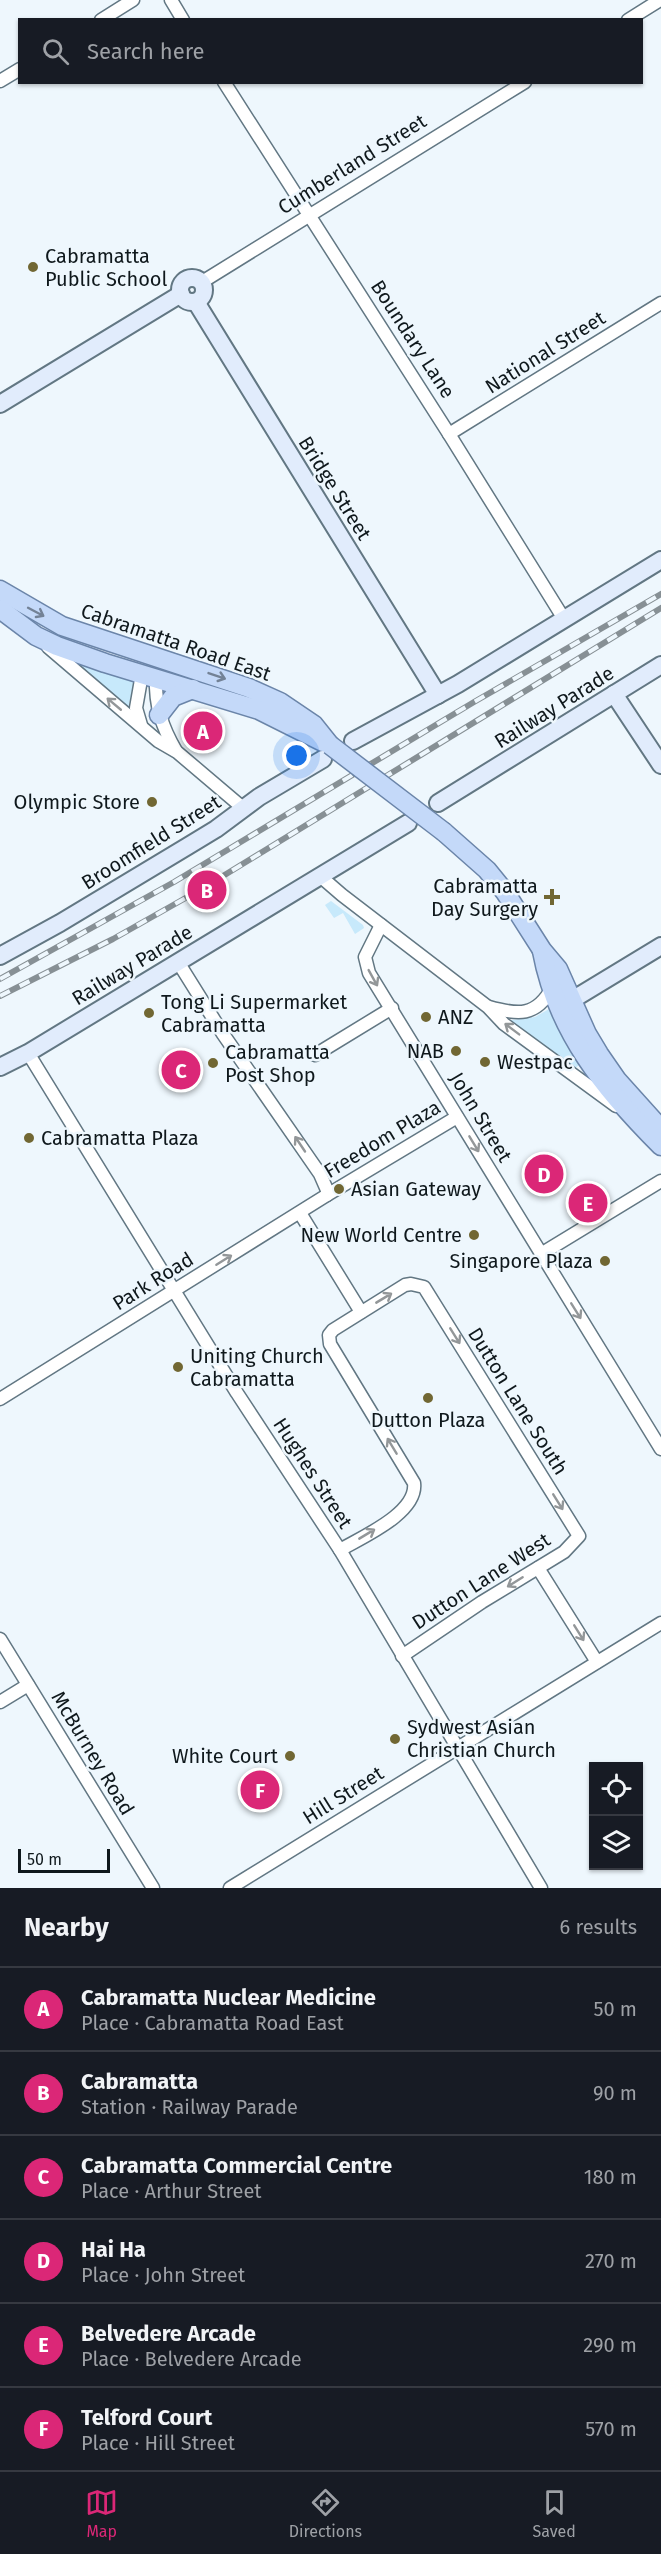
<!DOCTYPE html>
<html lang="en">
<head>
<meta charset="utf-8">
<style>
	:root { --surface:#171b24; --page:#242831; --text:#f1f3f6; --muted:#9ea1a6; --line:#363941; --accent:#db2777 }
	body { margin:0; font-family:"Fira Sans",sans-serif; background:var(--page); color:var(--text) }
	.controls { position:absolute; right:18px; bottom:18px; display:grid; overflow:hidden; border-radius:0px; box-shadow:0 2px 4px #0004 }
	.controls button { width:54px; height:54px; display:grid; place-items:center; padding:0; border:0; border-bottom:2px solid var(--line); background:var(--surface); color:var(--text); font:30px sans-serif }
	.scale { position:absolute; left:18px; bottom:15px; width:92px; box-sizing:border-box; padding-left:6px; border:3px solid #0f181c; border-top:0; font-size:16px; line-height:21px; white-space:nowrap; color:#0f181c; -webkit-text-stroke:4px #eef7fd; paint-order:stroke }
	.you { position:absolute; left:297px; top:756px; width:21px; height:21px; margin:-15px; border:4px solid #fff; border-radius:50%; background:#1a73e8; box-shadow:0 0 0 9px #1a73e833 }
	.badge { display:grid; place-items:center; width:39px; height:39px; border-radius:50%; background:var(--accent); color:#fff; font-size:20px; font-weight:700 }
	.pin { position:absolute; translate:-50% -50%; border:3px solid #fff; box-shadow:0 2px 6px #0006 }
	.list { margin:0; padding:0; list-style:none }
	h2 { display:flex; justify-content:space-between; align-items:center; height:78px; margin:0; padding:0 24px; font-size:26px }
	h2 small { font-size:20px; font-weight:400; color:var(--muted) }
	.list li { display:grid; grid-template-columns:39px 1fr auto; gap:18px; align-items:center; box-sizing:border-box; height:84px; padding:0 24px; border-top:2px solid var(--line) }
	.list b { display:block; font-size:22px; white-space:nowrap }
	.list p { margin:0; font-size:20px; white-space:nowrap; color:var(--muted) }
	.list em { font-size:20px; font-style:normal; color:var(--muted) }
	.icon { flex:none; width:33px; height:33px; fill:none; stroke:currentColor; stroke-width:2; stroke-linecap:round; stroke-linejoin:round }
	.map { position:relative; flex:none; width:661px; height:1888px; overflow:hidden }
	.search { position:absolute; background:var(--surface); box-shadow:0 2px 4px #0004; left:18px; right:18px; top:18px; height:66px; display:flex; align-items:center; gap:15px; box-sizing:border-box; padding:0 21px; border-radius:0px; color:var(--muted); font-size:22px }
	.sheet { height:582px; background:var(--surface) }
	nav { display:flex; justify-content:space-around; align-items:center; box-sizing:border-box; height:84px; border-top:2px solid var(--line); background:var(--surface); font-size:16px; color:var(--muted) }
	nav a { display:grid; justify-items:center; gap:3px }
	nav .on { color:var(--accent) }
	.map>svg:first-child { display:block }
	.green { fill:#c7e9fb }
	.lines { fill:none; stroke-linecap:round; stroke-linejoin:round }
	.street-casing { stroke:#627783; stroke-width:15 }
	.secondary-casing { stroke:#627783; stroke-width:20 }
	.primary-casing { stroke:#6b85a9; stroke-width:21 }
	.street { stroke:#fff; stroke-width:12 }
	.secondary { stroke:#e1ecfc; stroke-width:16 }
	.primary { stroke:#c4d9f9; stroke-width:18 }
	.rail-casing { stroke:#879095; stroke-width:6 }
	.rail { stroke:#eef7fd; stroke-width:4; stroke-dasharray:11; stroke-linecap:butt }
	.primary-bridge-casing { stroke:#6b85a9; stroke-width:21; stroke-linecap:butt }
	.primary-bridge { stroke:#c4d9f9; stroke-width:18 }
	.oneway { stroke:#738296 }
	.oneway2 { stroke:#939799 }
	.poi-dot { fill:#716733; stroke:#eef7fd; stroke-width:2 }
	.labels { text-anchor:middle; stroke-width:5; stroke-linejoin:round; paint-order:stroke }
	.street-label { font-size:20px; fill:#0f181c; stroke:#eef7fd }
	.poi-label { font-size:20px; fill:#0f181c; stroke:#eef7fd; text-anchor:start }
</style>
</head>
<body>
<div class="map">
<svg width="661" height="1888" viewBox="0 0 661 1888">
	<rect width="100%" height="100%" fill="#eef7fd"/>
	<!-- green -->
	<g class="green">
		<path d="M 65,657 L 134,681 L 128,709 Z"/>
		<path d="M 331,901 L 363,925 L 364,928 L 355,934 L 343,913 L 334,918 L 325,905 Z"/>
		<path d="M 549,1009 L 554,1011 L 579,1065 L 573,1070 L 511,1025 L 512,1020 L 535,1017 Z"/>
	</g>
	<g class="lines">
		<!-- street casing -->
		<g class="street-casing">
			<g id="street">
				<path d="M 171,0 L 183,20"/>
				<path d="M 101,20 L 133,0"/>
				<path d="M 628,20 L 660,0"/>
				<path d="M 0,81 L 20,69"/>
				<path d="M 224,82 L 449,434 L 564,619"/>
				<path d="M 202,282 L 525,82"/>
				<path d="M 449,434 L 661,303"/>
				<path d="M 48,647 L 158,741 L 177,752 L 243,808"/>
				<path d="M 156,678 C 155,706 162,727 176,751"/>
				<path d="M 141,725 L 136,708 L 142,674"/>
				<path d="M 320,876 L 342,895 L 488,1007 L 504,1024 L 616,1106"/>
				<path d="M 381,925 L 365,957 L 369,973 L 661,1449"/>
				<path d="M 178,962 L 223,1034 L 320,1174 L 327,1190 L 327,1195"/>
				<path d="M 489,1007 C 518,1015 536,1017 552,988"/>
				<path d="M 28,1053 L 237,1393 L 340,1550 L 541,1888"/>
				<path d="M 315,1055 L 392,1008"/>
				<path d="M 300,1213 L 361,1312"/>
				<path d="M 541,1254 L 661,1181"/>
				<path d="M 0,1399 L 327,1195 L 457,1117"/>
				<path d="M 340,1550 C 362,1537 418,1513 414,1483 L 330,1344 L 329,1335 L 333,1330 L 405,1285 L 411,1284 L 424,1287 L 579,1536 L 564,1552 L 482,1602 L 402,1656"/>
				<path d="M 538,1568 L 597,1662"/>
				<path d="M 0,1639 L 153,1888"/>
				<path d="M 0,1702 L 28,1685"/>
				<path d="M 230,1888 L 661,1623"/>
			</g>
		</g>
		<!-- secondary casing -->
		<g class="secondary-casing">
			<g id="secondary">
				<circle cx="192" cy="290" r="12"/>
				<path d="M 196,302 L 438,695"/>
				<path d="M 0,404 L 181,294"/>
				<path d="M 614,694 L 661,765"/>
				<path d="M 353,741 L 458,684 L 661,560"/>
				<path d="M 438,803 L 661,665"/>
				<path d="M 0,956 L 60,923 L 188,846 L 216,829 L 259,797 L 323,759"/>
				<path d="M 572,1000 L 661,946"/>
				<path d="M 0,1067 L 28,1053 L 408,823"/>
			</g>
		</g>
		<!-- primary casing -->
		<g class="primary-casing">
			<g id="primary">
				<path d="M 0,590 L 62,626 L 249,688 L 280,702 L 314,725 L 330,745"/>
				<path d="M 0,609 L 36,636 L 57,646 L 105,663 L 259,710 L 323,742"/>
				<path d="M 159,715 L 173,697 L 193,689"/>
				<path d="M 444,832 L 487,870 L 505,892 L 542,950 L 558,969 L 587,1034 L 599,1054 L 617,1080 L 661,1129"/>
				<path d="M 542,951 C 557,1032 605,1090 661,1146"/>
			</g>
		</g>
		<!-- street -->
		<use href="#street" class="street"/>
		<!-- secondary -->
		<use href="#secondary" class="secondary"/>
		<!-- primary -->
		<use href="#primary" class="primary"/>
		<!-- rail casing -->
		<g class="rail-casing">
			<g id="rail">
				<path d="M 0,979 L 174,882 L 474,702 L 661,594"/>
				<path d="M 0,996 L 113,939 L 205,887 L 661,608"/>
			</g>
		</g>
		<!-- rail -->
		<use href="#rail" class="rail"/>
		<!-- primary-bridge casing -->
		<g class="primary-bridge-casing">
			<path id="primary-bridge" d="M 330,745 L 444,832"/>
		</g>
		<!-- primary-bridge -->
		<use href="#primary-bridge" class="primary-bridge"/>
	</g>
	<!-- one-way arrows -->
	<defs><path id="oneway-shaft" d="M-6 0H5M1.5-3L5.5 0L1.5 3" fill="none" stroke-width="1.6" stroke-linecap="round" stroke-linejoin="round" transform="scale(1.5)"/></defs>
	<g class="oneway">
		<use href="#oneway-shaft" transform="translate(36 612) rotate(28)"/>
		<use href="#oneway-shaft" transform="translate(217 676) rotate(19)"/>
	</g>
	<g class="oneway2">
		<use href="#oneway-shaft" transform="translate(114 704) rotate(-140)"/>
		<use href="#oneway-shaft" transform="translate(373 978) rotate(61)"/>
		<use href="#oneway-shaft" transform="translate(512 1029) rotate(-143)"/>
		<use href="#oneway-shaft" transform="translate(300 1144) rotate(-124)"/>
		<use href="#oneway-shaft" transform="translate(474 1144) rotate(59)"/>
		<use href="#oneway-shaft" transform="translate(224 1260) rotate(-32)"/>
		<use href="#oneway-shaft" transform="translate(384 1298) rotate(-31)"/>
		<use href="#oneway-shaft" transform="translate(576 1311) rotate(58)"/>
		<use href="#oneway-shaft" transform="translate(455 1336) rotate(58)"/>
		<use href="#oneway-shaft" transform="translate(392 1446) rotate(-121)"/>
		<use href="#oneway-shaft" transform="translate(558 1502) rotate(58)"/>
		<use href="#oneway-shaft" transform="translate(367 1534) rotate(-31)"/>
		<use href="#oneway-shaft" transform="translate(515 1582) rotate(148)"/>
		<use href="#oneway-shaft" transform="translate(579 1633) rotate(58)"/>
	</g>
	<!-- markers -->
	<g class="poi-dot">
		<circle cx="33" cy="267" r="6"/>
		<circle cx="152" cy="802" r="6"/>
		<path d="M549 888h6v6h6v6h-6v6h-6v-6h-6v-6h6z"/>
		<circle cx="149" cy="1013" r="6"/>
		<circle cx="426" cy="1017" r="6"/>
		<circle cx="456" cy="1051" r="6"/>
		<circle cx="485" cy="1062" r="6"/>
		<circle cx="213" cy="1063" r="6"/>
		<circle cx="29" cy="1138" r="6"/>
		<circle cx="339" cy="1189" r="6"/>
		<circle cx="474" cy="1235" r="6"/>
		<circle cx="605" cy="1261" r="6"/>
		<circle cx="178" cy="1367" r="6"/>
		<circle cx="428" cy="1398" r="6"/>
		<circle cx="395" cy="1739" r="6"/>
		<circle cx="290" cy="1756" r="6"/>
	</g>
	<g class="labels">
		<!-- street labels -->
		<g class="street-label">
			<text transform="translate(352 164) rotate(-32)" y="7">Cumberland Street</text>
			<text transform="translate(413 339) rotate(57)" y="7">Boundary Lane</text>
			<text transform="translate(545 352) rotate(-32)" y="7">National Street</text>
			<text transform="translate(335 488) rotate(58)" y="7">Bridge Street</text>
			<text transform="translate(176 642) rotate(19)" y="7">Cabramatta Road East</text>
			<text transform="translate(554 707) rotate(-32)" y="7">Railway Parade</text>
			<text transform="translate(151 842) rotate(-32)" y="7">Broomfield Street</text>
			<text transform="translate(132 965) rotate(-31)" y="7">Railway Parade</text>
			<text transform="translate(481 1117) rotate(59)" y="7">John Street</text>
			<text transform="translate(382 1139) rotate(-31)" y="7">Freedom Plaza</text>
			<text transform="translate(153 1281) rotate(-32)" y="7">Park Road</text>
			<text transform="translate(518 1401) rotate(58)" y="7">Dutton Lane South</text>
			<text transform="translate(313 1473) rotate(57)" y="7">Hughes Street</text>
			<text transform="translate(481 1581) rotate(-33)" y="7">Dutton Lane West</text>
			<text transform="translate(93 1753) rotate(59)" y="7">McBurney Road</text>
			<text transform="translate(343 1795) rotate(-32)" y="7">Hill Street</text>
		</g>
		<!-- poi labels -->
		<g class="poi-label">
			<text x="45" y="263">Cabramatta<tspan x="45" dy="23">Public School</tspan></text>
			<text x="140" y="809" text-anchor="end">Olympic Store</text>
			<text x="538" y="893" text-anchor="end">Cabramatta<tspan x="538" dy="23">Day Surgery</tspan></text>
			<text x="161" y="1009">Tong Li Supermarket<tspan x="161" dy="23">Cabramatta</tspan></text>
			<text x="438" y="1024">ANZ</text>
			<text x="444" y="1058" text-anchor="end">NAB</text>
			<text x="225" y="1059">Cabramatta<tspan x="225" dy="23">Post Shop</tspan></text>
			<text x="497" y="1069">Westpac</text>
			<text x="41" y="1145">Cabramatta Plaza</text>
			<text x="351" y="1196">Asian Gateway</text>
			<text x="462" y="1242" text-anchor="end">New World Centre</text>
			<text x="593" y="1268" text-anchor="end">Singapore Plaza</text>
			<text x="190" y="1363">Uniting Church<tspan x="190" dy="23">Cabramatta</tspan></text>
			<text x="428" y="1427" text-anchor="middle">Dutton Plaza</text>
			<text x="407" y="1734">Sydwest Asian<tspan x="407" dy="23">Christian Church</tspan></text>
			<text x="278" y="1763" text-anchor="end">White Court</text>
		</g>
	</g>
</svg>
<div class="controls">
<button><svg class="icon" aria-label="locate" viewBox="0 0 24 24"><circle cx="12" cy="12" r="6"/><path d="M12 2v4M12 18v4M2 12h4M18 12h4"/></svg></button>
<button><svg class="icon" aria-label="layers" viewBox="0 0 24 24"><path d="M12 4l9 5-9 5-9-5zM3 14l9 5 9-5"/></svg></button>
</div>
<div class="scale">50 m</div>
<div class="you"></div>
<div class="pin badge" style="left:203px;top:731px">A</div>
<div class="pin badge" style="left:207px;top:890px">B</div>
<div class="pin badge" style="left:181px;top:1070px">C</div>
<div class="pin badge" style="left:544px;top:1174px">D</div>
<div class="pin badge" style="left:588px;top:1203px">E</div>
<div class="pin badge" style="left:260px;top:1790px">F</div>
<div class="search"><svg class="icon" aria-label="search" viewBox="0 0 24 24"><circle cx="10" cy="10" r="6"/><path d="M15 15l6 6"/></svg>Search here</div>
</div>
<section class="sheet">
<h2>Nearby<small>6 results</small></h2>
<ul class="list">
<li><span class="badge">A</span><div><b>Cabramatta Nuclear Medicine</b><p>Place · Cabramatta Road East</p></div><em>50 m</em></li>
<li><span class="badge">B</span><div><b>Cabramatta</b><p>Station · Railway Parade</p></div><em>90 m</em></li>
<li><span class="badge">C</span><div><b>Cabramatta Commercial Centre</b><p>Place · Arthur Street</p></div><em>180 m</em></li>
<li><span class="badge">D</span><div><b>Hai Ha</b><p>Place · John Street</p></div><em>270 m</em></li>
<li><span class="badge">E</span><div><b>Belvedere Arcade</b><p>Place · Belvedere Arcade</p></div><em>290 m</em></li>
<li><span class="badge">F</span><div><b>Telford Court</b><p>Place · Hill Street</p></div><em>570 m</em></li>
</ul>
</section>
<nav>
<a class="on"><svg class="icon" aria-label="map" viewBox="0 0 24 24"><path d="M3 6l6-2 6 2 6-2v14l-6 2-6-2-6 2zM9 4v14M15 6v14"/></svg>Map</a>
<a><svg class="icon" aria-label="directions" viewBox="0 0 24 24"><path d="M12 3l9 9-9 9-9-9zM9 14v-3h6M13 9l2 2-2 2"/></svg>Directions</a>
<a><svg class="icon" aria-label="saved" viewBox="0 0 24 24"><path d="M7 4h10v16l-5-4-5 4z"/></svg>Saved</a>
</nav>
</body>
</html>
